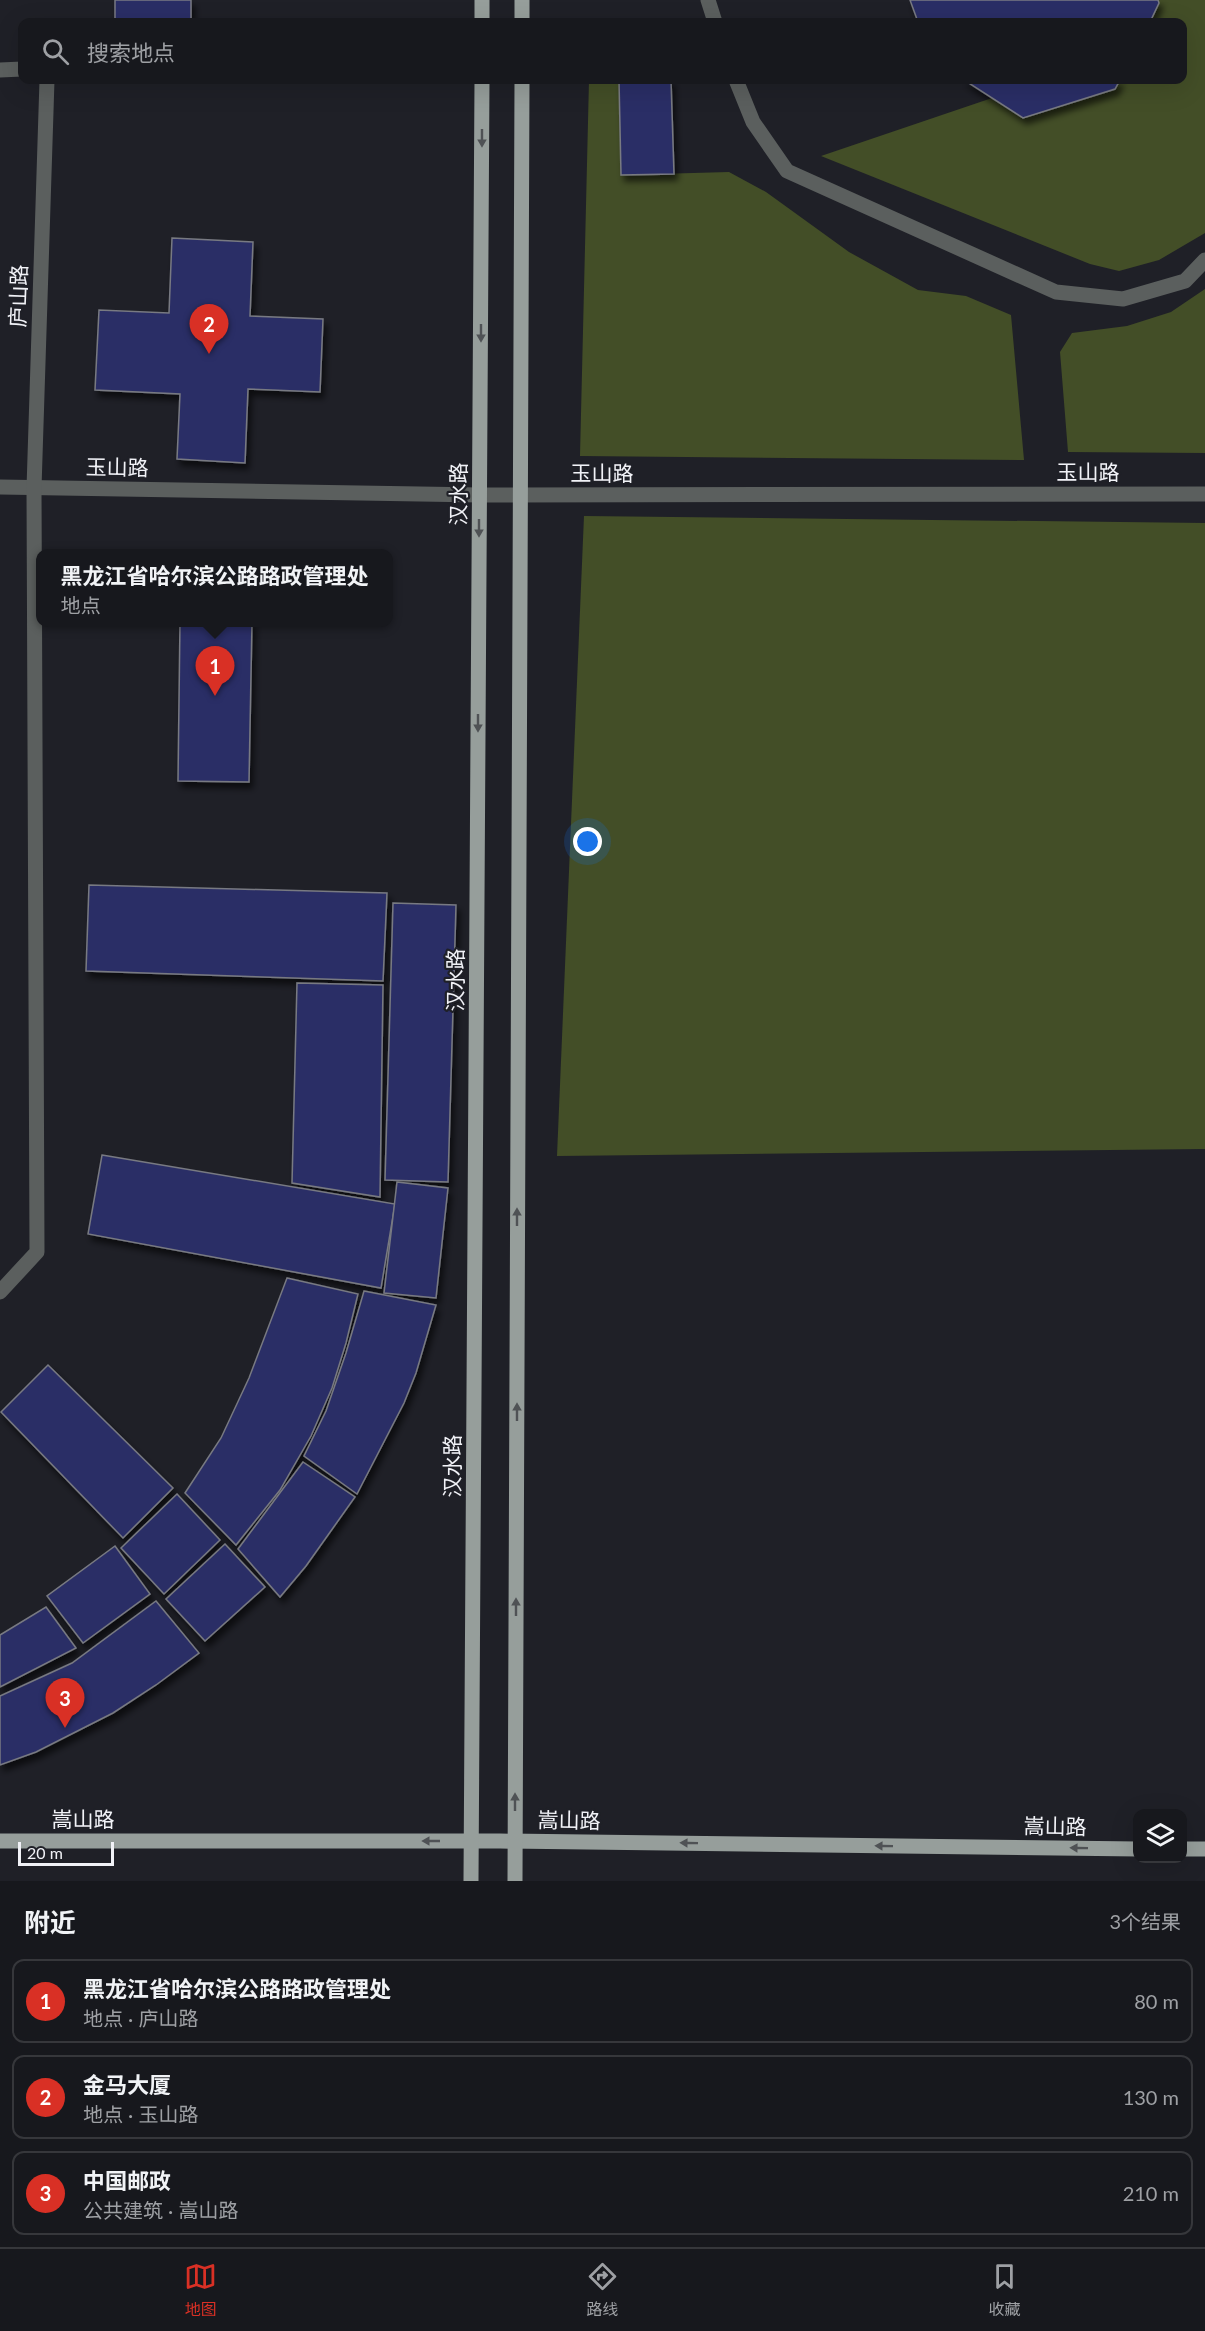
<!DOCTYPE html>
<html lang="zh">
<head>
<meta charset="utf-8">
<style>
	:root { --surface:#17181d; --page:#24252a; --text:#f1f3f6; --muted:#9ea0a4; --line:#36373b; --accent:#d93025 }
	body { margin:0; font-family:Lato,"Noto Sans SC",sans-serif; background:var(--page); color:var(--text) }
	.controls { position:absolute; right:18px; bottom:18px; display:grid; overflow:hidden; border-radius:12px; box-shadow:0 6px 24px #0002 }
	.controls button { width:54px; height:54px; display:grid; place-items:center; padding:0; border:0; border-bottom:2px solid var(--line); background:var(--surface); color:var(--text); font:30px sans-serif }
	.scale { position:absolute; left:18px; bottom:15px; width:96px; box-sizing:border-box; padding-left:6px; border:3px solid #f1f2f7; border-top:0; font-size:16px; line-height:21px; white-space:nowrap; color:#f1f2f7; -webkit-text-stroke:4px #1f2027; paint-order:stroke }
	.you { position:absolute; left:588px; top:842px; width:21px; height:21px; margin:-15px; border:4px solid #fff; border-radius:50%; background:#1a73e8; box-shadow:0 0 0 9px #1a73e833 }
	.badge { display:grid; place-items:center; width:39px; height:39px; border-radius:50%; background:var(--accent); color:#fff; font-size:20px; font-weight:700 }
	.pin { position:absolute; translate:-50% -50px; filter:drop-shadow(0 2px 3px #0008) }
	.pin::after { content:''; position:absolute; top:32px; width:21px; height:18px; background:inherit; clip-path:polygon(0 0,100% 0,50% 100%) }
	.popup { position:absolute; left:36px; top:549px; width:357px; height:78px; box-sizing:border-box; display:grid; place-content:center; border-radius:12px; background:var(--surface); filter:drop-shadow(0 2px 4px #0005); font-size:20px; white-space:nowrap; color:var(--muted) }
	.popup b { font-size:22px; color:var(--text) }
	.popup::after { content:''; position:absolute; left:50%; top:100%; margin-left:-12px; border:12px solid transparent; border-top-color:var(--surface) }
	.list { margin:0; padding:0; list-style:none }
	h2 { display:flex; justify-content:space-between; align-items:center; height:78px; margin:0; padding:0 24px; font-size:26px }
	h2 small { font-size:20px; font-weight:400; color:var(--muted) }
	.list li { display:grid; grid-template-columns:39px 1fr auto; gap:18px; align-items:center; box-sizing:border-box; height:84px; margin:0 12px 12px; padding:0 12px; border:2px solid var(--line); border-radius:12px }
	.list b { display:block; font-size:22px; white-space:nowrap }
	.list p { margin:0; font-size:20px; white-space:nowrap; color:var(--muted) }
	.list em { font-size:20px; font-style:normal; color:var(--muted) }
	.icon { flex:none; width:33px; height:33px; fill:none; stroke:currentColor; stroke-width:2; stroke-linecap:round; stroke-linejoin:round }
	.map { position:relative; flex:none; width:1205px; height:1881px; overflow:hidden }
	.search { position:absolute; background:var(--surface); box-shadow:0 6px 24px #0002; left:18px; right:18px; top:18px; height:66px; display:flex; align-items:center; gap:15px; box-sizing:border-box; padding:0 21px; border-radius:12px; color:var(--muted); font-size:22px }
	.sheet { height:366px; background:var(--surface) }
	nav { display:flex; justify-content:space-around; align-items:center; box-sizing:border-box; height:84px; border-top:2px solid var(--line); background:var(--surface); font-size:16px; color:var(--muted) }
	nav a { display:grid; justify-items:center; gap:3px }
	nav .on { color:var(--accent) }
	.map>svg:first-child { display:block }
	.green { fill:#434e27 }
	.building { fill:#2c2f66; stroke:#787a82; stroke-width:1.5; filter:url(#shadow) }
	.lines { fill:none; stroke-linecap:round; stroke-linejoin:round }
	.minor { stroke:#5b5f5e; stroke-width:15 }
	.major { stroke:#969e9b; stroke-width:15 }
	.oneway { fill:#4f5255 }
	.labels { text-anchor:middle; stroke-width:4.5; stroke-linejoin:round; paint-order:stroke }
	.street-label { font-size:21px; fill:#f1f2f7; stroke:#1f2027 }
</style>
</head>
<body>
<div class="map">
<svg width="1205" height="1881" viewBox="0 0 1205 1881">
	<defs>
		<filter id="shadow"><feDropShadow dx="3.5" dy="6" stdDeviation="3" flood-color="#0009"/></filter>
	</defs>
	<rect width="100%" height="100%" fill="#1f2027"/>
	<!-- green -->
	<g class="green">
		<path d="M 1158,0 L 1205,0 L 1205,233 L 1159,260 L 1119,271 L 1090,264 L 821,156 L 992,98 L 1023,118 L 1115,89 L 1120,80 L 1182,80 L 1182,22 L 1150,22 L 1159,4 Z"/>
		<path d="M 589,80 L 619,80 L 621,175 L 729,172 L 766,192 L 849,252 L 918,290 L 966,296 L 1011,315 L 1024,460 L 580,456 Z"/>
		<path d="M 1205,289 L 1205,453 L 1068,452 L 1060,352 L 1072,333 L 1127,326 L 1171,312 Z"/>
		<path d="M 584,516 L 1205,523 L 1205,1149 L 557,1156 Z"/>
	</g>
	<!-- building -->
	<g class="building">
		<path d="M 115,0 L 191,0 L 191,21 L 115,19 Z"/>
		<path d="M 910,0 L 1158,0 L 1159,3 L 1150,22 L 918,22 Z"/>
		<path d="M 619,80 L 671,80 L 674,174 L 621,175 Z"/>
		<path d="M 964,80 L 1120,80 L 1115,89 L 1023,118 Z"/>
		<path d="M 172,238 L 253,242 L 250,316 L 323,319 L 320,392 L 248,389 L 245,463 L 177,459 L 180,394 L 95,390 L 99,310 L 169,313 Z"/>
		<path d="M 180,622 L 252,622 L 249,782 L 178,781 Z"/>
		<path d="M 89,885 L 387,893 L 383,981 L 86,971 Z"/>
		<path d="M 393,903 L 456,905 L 448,1182 L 385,1180 Z"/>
		<path d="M 297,983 L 383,985 L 380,1197 L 292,1183 Z"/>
		<path d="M 102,1155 L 395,1204 L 381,1288 L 88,1234 Z"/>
		<path d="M 397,1182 L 448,1188 L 436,1298 L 384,1293 Z"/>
		<path d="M 287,1278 L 358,1294 L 346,1343 L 332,1388 L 311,1436 L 280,1490 L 236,1545 L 185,1493 L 221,1438 L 249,1378 Z"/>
		<path d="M 364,1291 L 436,1305 L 416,1373 L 404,1403 L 357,1494 L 304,1456 L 326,1411 L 346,1353 Z"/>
		<path d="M 48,1365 L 173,1488 L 123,1538 L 1,1412 Z"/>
		<path d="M 303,1462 L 355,1497 L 306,1566 L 280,1597 L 238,1549 Z"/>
		<path d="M 177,1494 L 220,1540 L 164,1594 L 121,1548 Z"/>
		<path d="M 225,1544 L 265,1587 L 205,1641 L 166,1599 Z"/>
		<path d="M 115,1546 L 150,1594 L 83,1643 L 47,1596 Z"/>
		<path d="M 156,1601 L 199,1653 L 156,1685 L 113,1713 L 36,1752 L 0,1765 L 0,1696 L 72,1663 Z"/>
		<path d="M 46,1607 L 76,1648 L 0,1687 L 0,1635 Z"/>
	</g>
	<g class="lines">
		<!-- minor -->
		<g class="minor">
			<path d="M 708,0 L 715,22"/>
			<path d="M 0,70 L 22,69"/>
			<path d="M 736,80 L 753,122 L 787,171 L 1056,292 L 1123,299 L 1185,281 L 1205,260"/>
			<path d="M 0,487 L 480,495 L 1205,494"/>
			<path d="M 0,1292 L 37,1252 L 34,488 L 47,80"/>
		</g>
		<!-- major -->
		<g class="major">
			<path d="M 482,22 L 482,0"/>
			<path d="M 522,22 L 522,0"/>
			<path d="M 0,1841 L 500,1841 L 1138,1849"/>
			<path d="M 1182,1849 L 1205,1849"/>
			<path d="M 471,1881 L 482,80"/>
			<path d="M 515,1881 L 522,80"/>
		</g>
	</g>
	<!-- one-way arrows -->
	<defs><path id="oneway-solid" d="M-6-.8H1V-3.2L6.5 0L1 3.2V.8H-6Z" transform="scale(1.5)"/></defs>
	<g class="oneway">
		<use href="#oneway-solid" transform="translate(482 138) rotate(90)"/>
		<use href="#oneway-solid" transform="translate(481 333) rotate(90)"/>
		<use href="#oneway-solid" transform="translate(479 528) rotate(90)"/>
		<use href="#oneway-solid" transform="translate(478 723) rotate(90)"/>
		<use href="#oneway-solid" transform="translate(517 1217) rotate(-90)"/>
		<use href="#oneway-solid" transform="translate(517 1412) rotate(-90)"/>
		<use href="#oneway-solid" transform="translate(516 1607) rotate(-90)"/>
		<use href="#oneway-solid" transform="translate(515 1802) rotate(-90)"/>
		<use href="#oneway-solid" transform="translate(431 1841) rotate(-180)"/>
		<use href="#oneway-solid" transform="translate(689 1843) rotate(-179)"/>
		<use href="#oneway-solid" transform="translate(884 1846) rotate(-179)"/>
		<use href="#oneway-solid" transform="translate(1079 1848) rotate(-179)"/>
	</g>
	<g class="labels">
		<!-- street labels -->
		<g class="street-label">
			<text transform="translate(19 296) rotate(-88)" y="7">庐山路</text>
			<text transform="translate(117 468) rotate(1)" y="7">玉山路</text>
			<text x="1088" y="480">玉山路</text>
			<text x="602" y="481">玉山路</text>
			<text transform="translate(459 494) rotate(-90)" y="7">汉水路</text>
			<text transform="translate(456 980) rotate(-90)" y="7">汉水路</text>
			<text transform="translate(453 1466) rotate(-90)" y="7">汉水路</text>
			<text x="83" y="1827">嵩山路</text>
			<text transform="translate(569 1821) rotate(1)" y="7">嵩山路</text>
			<text transform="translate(1055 1827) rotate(1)" y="7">嵩山路</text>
		</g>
	</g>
</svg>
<div class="controls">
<button><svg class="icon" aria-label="layers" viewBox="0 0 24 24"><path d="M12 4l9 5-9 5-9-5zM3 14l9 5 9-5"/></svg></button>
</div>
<div class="scale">20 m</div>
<div class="you"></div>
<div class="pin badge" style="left:215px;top:696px">1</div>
<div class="popup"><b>黑龙江省哈尔滨公路路政管理处</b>地点</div>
<div class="pin badge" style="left:209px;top:354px">2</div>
<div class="pin badge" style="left:65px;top:1728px">3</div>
<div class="search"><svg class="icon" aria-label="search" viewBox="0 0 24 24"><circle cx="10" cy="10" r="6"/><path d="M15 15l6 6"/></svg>搜索地点</div>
</div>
<section class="sheet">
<h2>附近<small>3个结果</small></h2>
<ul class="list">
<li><span class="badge">1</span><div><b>黑龙江省哈尔滨公路路政管理处</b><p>地点 · 庐山路</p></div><em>80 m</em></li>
<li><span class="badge">2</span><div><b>金马大厦</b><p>地点 · 玉山路</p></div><em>130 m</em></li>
<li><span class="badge">3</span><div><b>中国邮政</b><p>公共建筑 · 嵩山路</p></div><em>210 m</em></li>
</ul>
</section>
<nav>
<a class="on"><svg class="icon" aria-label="map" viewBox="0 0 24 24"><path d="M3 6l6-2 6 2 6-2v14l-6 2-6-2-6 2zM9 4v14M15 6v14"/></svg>地图</a>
<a><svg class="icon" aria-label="directions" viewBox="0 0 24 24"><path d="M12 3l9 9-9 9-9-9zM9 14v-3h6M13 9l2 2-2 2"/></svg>路线</a>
<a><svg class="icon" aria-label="saved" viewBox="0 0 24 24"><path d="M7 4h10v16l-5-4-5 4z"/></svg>收藏</a>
</nav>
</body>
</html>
